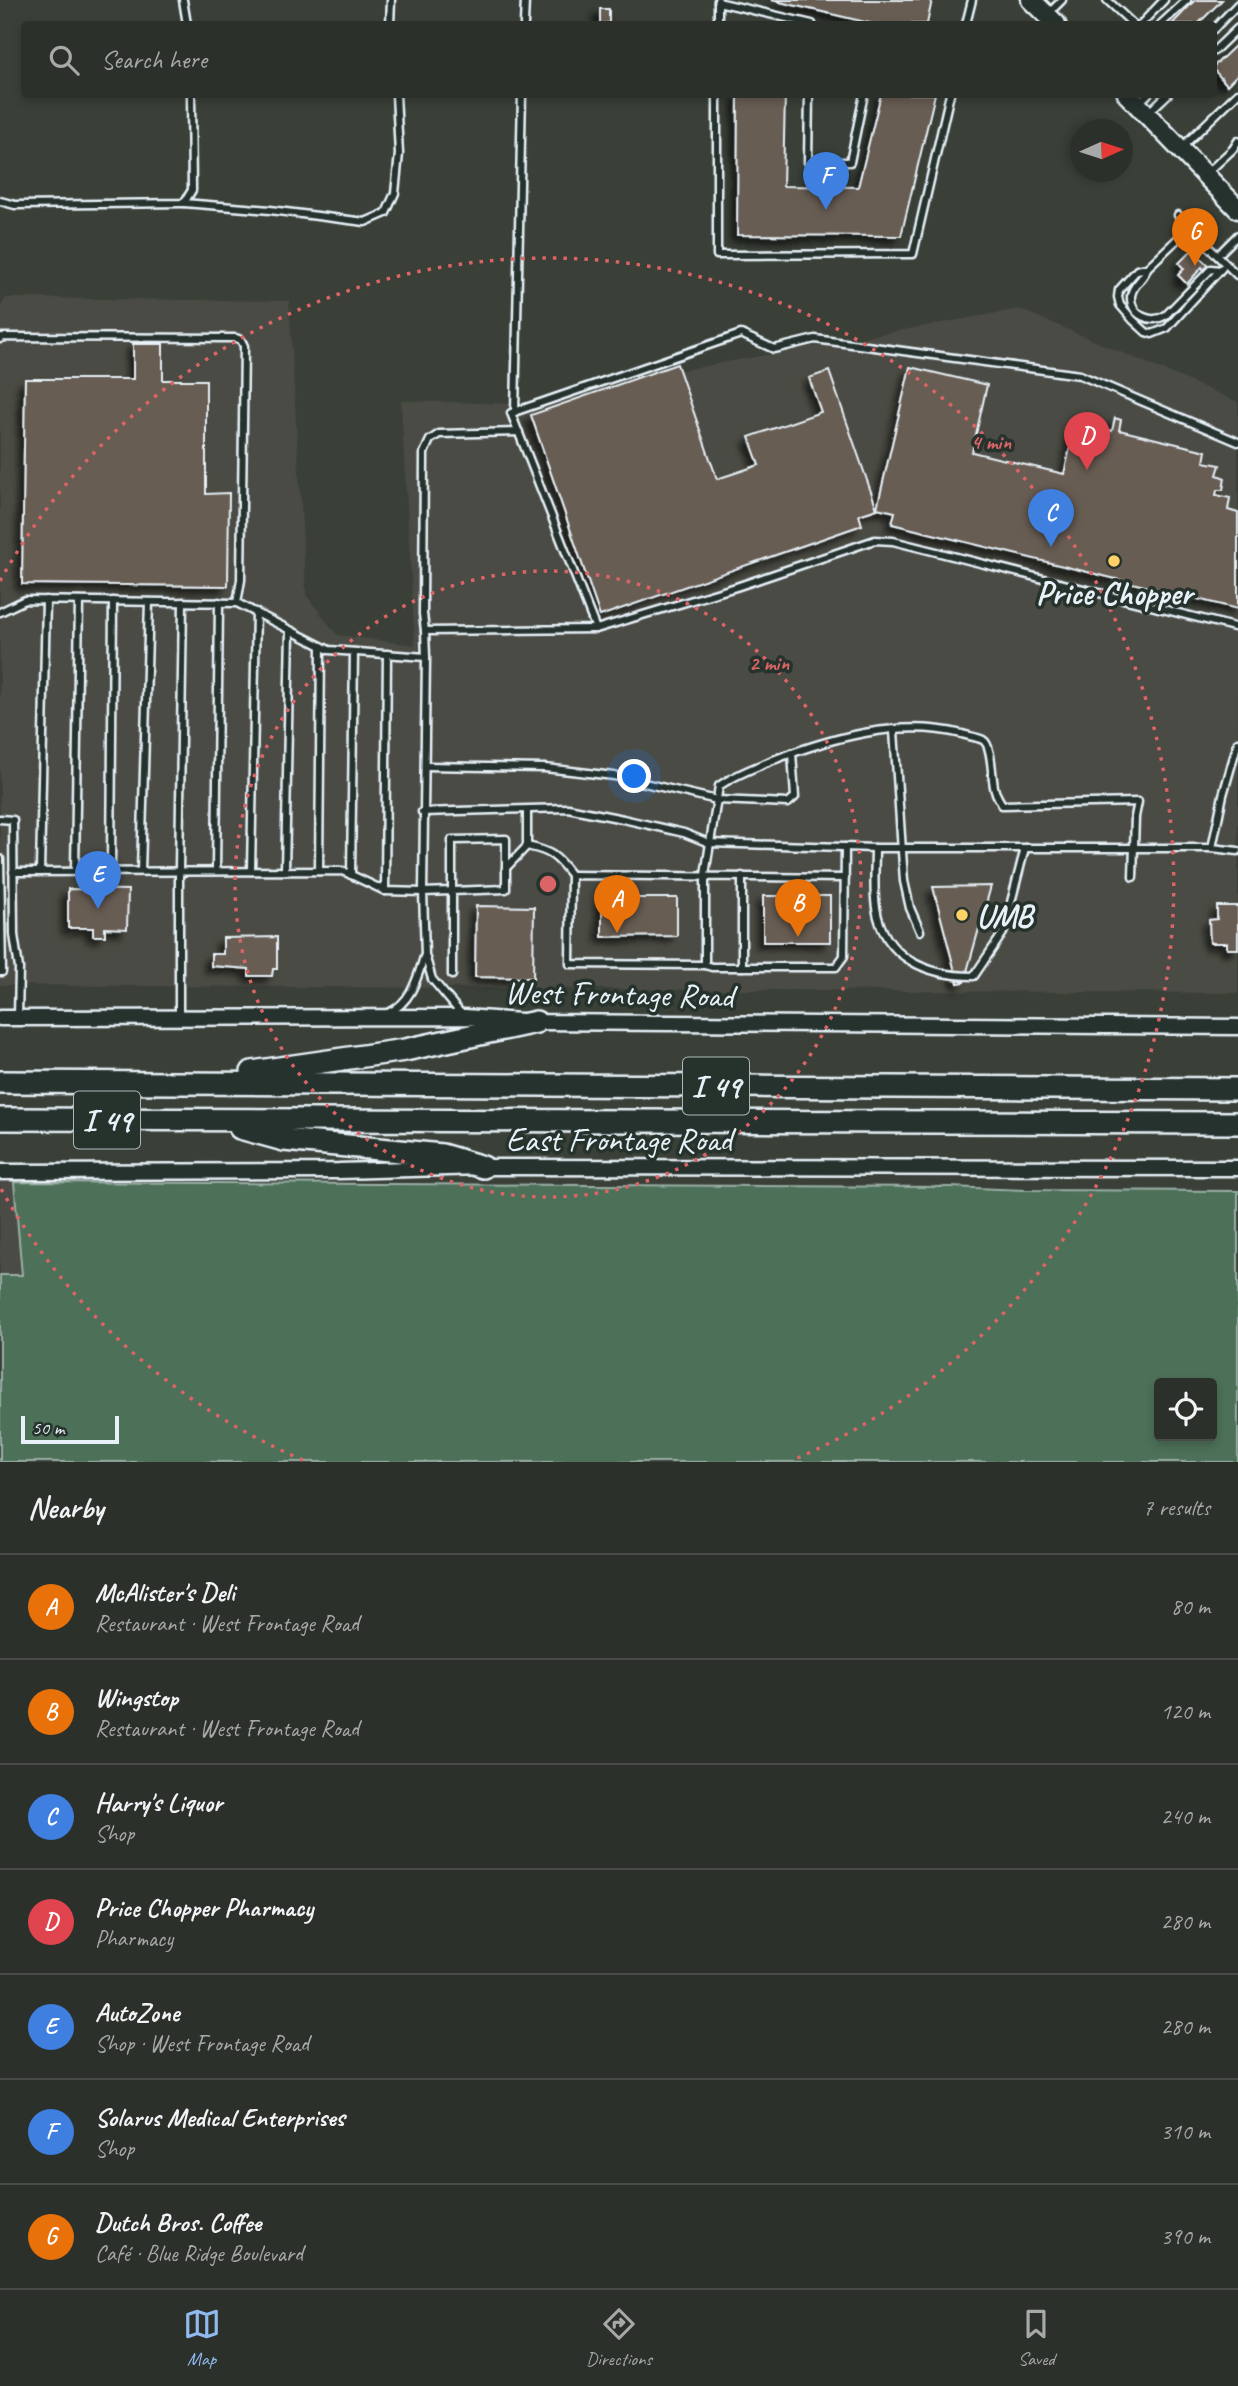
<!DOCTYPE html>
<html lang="en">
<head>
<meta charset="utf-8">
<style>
	:root { --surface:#2c302a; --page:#383c36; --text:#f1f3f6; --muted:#a6a9a8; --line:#484b47; --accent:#90b9f0 }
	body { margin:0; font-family:Caveat,sans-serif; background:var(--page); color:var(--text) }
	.controls { position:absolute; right:21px; bottom:21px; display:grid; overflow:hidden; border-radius:7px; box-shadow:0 4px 10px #0003 }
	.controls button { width:63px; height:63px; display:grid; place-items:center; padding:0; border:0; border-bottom:2px solid var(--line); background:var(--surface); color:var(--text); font:35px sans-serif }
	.compass { position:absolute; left:1070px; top:119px; width:63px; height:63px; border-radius:50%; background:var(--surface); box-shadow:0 4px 10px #0003; rotate:87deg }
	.scale { position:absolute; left:21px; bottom:18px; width:98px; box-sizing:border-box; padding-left:7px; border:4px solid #e8f1f8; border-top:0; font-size:19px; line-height:24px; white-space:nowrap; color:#e8f1f8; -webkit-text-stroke:5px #26332d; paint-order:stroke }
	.you { position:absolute; left:635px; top:777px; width:24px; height:24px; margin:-18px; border:5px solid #fff; border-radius:50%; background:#1a73e8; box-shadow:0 0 0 10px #1a73e833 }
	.badge { display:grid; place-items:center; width:46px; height:46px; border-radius:50%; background:var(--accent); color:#fff; font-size:23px; font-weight:700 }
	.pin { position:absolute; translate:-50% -58px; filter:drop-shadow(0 2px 4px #0008) }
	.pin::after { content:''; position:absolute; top:37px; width:24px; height:21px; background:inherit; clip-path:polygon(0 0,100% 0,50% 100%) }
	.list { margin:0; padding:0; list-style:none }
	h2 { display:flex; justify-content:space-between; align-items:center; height:91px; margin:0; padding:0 28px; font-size:30px }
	h2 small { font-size:23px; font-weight:400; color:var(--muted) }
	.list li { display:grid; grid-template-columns:46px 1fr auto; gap:21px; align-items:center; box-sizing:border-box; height:105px; padding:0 28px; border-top:2px solid var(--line) }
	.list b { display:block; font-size:26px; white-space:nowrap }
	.list p { margin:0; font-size:23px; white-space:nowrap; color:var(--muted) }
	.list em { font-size:23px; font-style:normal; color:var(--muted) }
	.icon { flex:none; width:38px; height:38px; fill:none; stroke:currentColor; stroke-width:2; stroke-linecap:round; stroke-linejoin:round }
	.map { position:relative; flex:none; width:1238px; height:1462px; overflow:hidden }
	.search { position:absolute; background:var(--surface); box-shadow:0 4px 10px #0003; left:21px; right:21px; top:21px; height:77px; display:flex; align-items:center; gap:18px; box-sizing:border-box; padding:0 24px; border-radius:7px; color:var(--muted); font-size:26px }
	.sheet { height:826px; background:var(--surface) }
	nav { display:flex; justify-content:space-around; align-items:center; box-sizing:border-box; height:98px; border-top:2px solid var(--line); background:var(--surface); font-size:19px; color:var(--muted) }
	nav a { display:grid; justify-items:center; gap:4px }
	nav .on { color:var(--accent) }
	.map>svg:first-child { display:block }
	.built { fill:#4b4c44 }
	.green { fill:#4e6f59; stroke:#9bb0a8; stroke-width:2; fill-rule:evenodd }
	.building { fill:#685d52; stroke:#e8f1f8; stroke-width:2; filter:url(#shadow) }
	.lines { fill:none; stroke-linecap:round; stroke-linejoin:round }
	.service-casing { stroke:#e8f1f8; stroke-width:11 }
	.tertiary-casing { stroke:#e8f1f8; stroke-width:19 }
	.secondary-casing { stroke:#e8f1f8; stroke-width:23 }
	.motorway-casing { stroke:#e8f1f8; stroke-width:26 }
	.service { stroke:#26332d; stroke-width:6 }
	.tertiary { stroke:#26332d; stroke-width:14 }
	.secondary { stroke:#26332d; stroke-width:18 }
	.motorway { stroke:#26332d; stroke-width:21 }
	.ring { fill:none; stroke:#db6466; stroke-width:3.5; stroke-dasharray:3.5 7 }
	.poi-dot { fill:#ffd166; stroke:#26332d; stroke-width:2.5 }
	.labels { text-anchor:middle; stroke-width:7; stroke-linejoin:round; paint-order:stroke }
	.shield { fill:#26332d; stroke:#aeb8bb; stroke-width:2 }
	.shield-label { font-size:32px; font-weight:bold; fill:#e8f1f8 }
	.poi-label { font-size:33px; font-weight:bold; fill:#e8f1f8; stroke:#26332d }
	.street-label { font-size:33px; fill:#e8f1f8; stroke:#26332d }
	.centre { fill:#db6466; stroke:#26332d; stroke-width:3.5 }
	.ring-label { font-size:21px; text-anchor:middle; font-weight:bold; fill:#db6466; stroke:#26332d; stroke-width:7; stroke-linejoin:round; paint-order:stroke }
</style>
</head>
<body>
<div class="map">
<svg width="1238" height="1462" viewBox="0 0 1238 1462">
	<defs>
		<filter id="shadow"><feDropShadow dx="-6" dy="6" stdDeviation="3.5" flood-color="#0009"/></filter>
	</defs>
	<rect width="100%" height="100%" fill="#3a4038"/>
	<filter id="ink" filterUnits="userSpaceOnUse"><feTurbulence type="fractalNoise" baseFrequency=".0143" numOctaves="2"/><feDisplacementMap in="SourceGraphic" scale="14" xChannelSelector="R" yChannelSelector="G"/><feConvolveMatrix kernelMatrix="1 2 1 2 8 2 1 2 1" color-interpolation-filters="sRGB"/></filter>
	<g filter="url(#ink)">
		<!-- built -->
		<g class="built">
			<path d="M 6,298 L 289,301 L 306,595 L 337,635 L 415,645 L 401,401 L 521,404 L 546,395 L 1019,309 L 1238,402 L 1238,993 L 0,985 L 0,308 Z"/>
			<path d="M 0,1182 L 14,1182 L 22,1275 L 0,1275 Z"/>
		</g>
		<!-- green -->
		<path class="green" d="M 14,1182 L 950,1187 L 1024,1190 L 1238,1191 L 1238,1462 L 0,1462 L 0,1275 L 22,1275 ZM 1212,1383 L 1212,1436 L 1159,1436 L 1159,1383 Z"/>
		<!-- building -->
		<g class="building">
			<path d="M 771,0 L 932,0 L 927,24 L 874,24 Z"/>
			<path d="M 1195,0 L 1222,0 L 1198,24 L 1172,24 Z"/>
			<path d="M 600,9 L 609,9 L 609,23 L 600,24 Z"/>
			<path d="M 1238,43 L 1238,74 L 1227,85 L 1214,70 L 1214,66 Z"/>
			<path d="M 738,94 L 785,94 L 783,186 L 858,187 L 881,94 L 935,94 L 901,236 L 737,235 Z"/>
			<path d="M 1192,250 L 1208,265 L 1204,270 L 1202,267 L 1187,284 L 1178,275 L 1184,269 L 1179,263 Z"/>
			<path d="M 133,344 L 163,344 L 163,380 L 206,380 L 206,494 L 229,493 L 228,586 L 22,584 L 25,379 L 133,379 Z"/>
			<path d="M 677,364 L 717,479 L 759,465 L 749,437 L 821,412 L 809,378 L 829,371 L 877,509 L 859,515 L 862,525 L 600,616 L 531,415 Z"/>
			<path d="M 910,367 L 987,385 L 972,452 L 1064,474 L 1076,422 L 1112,431 L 1115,418 L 1121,420 L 1119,430 L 1206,451 L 1204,462 L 1220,465 L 1217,475 L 1225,478 L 1223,490 L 1217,490 L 1216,495 L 1230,498 L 1228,510 L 1238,513 L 1238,609 L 892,524 L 895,512 L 877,508 Z"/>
			<path d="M 991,886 L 964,982 L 958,983 L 933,887 Z"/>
			<path d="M 68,889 L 128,890 L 127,929 L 105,928 L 105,936 L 93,936 L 93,928 L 68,928 Z"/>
			<rect x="763" y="896" width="67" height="46"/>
			<path d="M 602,898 L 677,898 L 677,936 L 602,937 Z"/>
			<path d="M 476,906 L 534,907 L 533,978 L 475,977 Z"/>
			<path d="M 1217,906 L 1238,906 L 1238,949 L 1227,949 L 1227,943 L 1210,943 L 1209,920 L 1217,919 Z"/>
			<path d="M 277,937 L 277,969 L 273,969 L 272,976 L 249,976 L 249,969 L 211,966 L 211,954 L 223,954 L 223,938 Z"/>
		</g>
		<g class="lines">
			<!-- service casing -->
			<g class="service-casing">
				<g id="service">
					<path d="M 183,0 L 187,24"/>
					<path d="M 1107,0 L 1133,24"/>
					<path d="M 718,2 L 812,24"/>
					<path d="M 1048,14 L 1062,0"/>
					<path d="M 390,24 L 391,0"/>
					<path d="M 524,24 L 525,0"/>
					<path d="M 718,24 L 718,0"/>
					<path d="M 966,24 L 972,0"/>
					<path d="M 1141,24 L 1164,0"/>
					<path d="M 1161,24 L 1187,0"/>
					<path d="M 1214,29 L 1238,4"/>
					<path d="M 1214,51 L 1238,28"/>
					<path d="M 717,94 L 717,255 L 913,254 L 950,94"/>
					<path d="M 809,94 L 808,162 L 850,162 L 864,94"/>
					<path d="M 1139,103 L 1148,94"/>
					<path d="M 1148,113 L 1168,94"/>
					<path d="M 1181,148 L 1238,93"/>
					<path d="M 1206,174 L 1233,149 L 1238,141"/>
					<path d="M 0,201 L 15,205 L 184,203 L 192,190 L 191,94"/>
					<path d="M 184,203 L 270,210 L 365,222 L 386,213 L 395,193 L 399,154 L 396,94"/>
					<path d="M 1178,215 L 1189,228"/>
					<path d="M 1218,255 L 1238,235"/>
					<path d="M 1147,268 L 1137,270 L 1119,290 L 1118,297 L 1120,305 L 1133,320 L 1146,332 L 1152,334 L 1167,328 L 1222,268"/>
					<path d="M 1220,270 L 1211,269 L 1166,315 C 1151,325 1130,315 1131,296 C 1132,284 1145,279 1147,268 L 1189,228 L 1237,275"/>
					<path d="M 0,339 L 2,337 L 236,338 L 241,340 L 244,346 L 241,580 L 237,603"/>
					<path d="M 515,412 L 522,94"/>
					<path d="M 0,612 L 25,600 L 237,603 L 329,650 L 426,657 L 425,631 L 596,629 L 736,587 L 875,540 L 893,541 L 1238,628"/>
					<path d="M 596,629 L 511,413 L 741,334 L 774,349 L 815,339 L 1080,375 L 1238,442"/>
					<path d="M 425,631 L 423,614 L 424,453 L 430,440 L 439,434 L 519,432"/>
					<path d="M 894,731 L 904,881 L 910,908 L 920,931"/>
					<path d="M 425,766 L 545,768 L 614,776 L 717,800 L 788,803 L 795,797 L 792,753"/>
					<path d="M 422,812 L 568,808 L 623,819 L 684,833 L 709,843 L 875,848 L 1212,848 L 1223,795 L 1238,742"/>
					<path d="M 0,819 L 13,820 L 14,935 L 19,968 L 18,1018"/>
					<path d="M 527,846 C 550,851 556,855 571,875"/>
					<path d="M 875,848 C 875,867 873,889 876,908 C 884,958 927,976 974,976 L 1003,933 L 1025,848"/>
					<path d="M 1212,848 L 1238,851"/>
					<path d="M 0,859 L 2,972 L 0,972"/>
					<path d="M 506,868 L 527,846 L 527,811"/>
					<path d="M 75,871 L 79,601"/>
					<path d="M 111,871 L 113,601"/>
					<path d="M 141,871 L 149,602"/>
					<path d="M 216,871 L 219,602"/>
					<path d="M 251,871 L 256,612"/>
					<path d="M 285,871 L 290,630"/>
					<path d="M 319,871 L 321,646"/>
					<path d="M 13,872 L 343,871 L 385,891 L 423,892 L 426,657"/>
					<path d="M 40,872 L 46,600"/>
					<path d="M 351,875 L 354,652"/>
					<path d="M 845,878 L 571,875 L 570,964 L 705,965 L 705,875 L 719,786 C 736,774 754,768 773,760 C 831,738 899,718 962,734 C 968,736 977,737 983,740 C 993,746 991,779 995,791 C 997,796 1000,801 1002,805 L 1138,802 L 1135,817 L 1133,877"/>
					<path d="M 385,891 L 387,654"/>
					<path d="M 705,965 L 712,967 L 836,967 L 844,956 L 845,847"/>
					<path d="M 742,967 L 742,876"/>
					<path d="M 452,975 L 452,840 L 506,839 L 506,889 L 423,892 L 425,955 L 432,979 L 463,1016"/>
					<path d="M 388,1013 C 411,1003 417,979 424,957"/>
					<path d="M 179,1017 L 179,871 L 183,602"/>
				</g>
			</g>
			<!-- tertiary casing -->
			<g class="tertiary-casing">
				<g id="tertiary">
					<path d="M 0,1018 L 465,1017 L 536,1022 L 1238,1027"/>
					<path d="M 0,1172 L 339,1171 L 483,1167 L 1238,1168"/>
				</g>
			</g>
			<!-- secondary casing -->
			<g class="secondary-casing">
				<g id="secondary">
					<path d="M 1031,0 L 1056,24"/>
					<path d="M 1127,94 L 1238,209"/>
				</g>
			</g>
			<!-- motorway casing -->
			<g class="motorway-casing">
				<g id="motorway">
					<path d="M 252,1072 L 405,1050 L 536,1022"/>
					<path d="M 0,1082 L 1238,1089"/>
					<path d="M 0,1119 L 1238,1123"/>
					<path d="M 240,1128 L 284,1140 L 442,1155 L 483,1167"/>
				</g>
			</g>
			<!-- service -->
			<use href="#service" class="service"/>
			<!-- tertiary -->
			<use href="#tertiary" class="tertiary"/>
			<!-- secondary -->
			<use href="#secondary" class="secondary"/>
			<!-- motorway -->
			<use href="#motorway" class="motorway"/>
		</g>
	</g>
	<!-- distance rings -->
	<g class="ring">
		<circle cx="548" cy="884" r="313"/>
		<path d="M303 1460A626 626 0 0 1 0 1187M0 581A626 626 0 1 1 793 1460"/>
	</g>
	<!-- markers -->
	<g class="poi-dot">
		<circle cx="1114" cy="561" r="7"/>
		<circle cx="962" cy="915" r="7"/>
	</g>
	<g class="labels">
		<!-- shield labels -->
		<g class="shield">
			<rect x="683" y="1057.5" width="66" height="57" rx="5"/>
			<rect x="74" y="1091.5" width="66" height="57" rx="5"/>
		</g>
		<g class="shield-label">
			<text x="716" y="1097">I 49</text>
			<text x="107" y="1131">I 49</text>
		</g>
		<!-- poi labels -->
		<g class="poi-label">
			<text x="1114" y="604">Price Chopper</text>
			<text x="976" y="927" text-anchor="start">UMB</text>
		</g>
		<!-- street labels -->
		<g class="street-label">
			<text transform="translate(619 993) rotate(1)" y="12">West Frontage Road</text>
			<text x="619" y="1151">East Frontage Road</text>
		</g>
	</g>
	<circle cx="548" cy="884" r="10" class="centre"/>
	<g class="ring-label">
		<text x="991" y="449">4 min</text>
		<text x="769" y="670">2 min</text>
	</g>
</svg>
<div class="controls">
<button><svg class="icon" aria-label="locate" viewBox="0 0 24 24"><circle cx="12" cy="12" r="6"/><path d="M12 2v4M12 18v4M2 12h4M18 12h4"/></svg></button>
</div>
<svg class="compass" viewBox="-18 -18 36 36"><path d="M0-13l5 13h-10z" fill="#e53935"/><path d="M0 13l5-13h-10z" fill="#a6a9a8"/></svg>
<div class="scale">50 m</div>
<div class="you"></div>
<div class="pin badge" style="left:617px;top:933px;background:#e8710a">A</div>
<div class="pin badge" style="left:798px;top:937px;background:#e8710a">B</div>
<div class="pin badge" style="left:1051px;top:547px;background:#3f7fe0">C</div>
<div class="pin badge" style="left:1087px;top:470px;background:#e0444e">D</div>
<div class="pin badge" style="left:98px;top:909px;background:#3f7fe0">E</div>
<div class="pin badge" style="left:826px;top:210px;background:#3f7fe0">F</div>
<div class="pin badge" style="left:1195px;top:266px;background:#e8710a">G</div>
<div class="search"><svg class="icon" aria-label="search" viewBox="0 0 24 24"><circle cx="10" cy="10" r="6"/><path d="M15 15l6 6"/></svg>Search here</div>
</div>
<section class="sheet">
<h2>Nearby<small>7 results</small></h2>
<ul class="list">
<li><span class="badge" style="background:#e8710a">A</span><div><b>McAlister's Deli</b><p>Restaurant · West Frontage Road</p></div><em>80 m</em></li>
<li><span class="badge" style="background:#e8710a">B</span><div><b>Wingstop</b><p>Restaurant · West Frontage Road</p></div><em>120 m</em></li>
<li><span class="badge" style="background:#3f7fe0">C</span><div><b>Harry's Liquor</b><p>Shop</p></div><em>240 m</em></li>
<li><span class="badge" style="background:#e0444e">D</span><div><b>Price Chopper Pharmacy</b><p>Pharmacy</p></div><em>280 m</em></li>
<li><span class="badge" style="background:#3f7fe0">E</span><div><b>AutoZone</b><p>Shop · West Frontage Road</p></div><em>280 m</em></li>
<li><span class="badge" style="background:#3f7fe0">F</span><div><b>Solarus Medical Enterprises</b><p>Shop</p></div><em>310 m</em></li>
<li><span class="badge" style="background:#e8710a">G</span><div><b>Dutch Bros. Coffee</b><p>Café · Blue Ridge Boulevard</p></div><em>390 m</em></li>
</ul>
</section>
<nav>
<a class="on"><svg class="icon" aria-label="map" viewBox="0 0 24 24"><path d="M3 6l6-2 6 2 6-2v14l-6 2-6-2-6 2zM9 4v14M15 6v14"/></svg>Map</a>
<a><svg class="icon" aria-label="directions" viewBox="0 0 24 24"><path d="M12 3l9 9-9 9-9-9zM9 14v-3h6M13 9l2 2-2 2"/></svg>Directions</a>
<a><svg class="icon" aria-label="saved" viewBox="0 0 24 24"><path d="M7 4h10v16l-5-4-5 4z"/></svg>Saved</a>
</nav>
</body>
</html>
